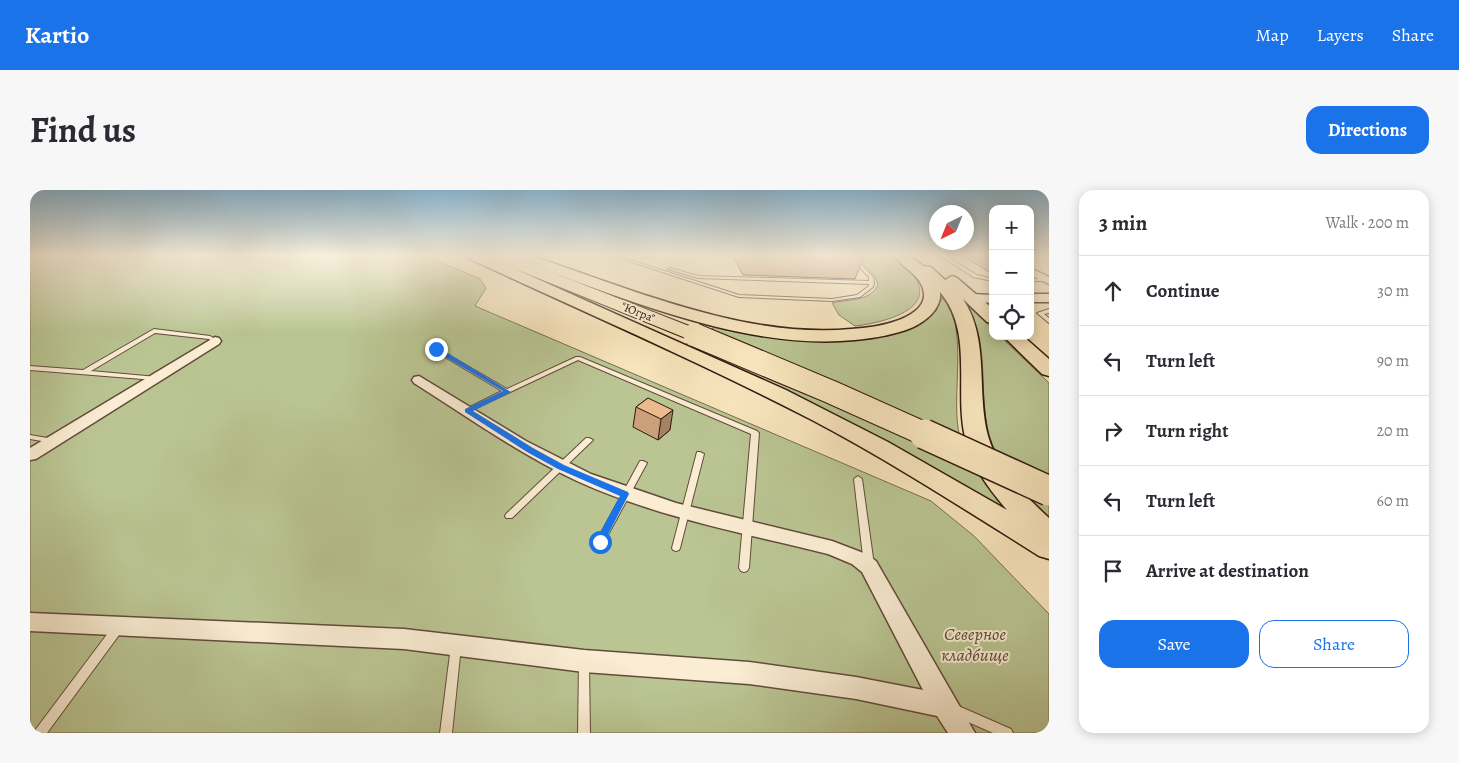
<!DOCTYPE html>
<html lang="en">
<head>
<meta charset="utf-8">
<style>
	:root { --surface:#fff; --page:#f7f7f7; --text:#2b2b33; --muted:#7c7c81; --line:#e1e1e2; --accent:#1a73e8 }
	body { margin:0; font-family:Alegreya,serif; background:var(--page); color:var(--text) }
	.controls { position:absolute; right:15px; top:15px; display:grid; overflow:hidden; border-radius:10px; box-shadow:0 2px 12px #0003 }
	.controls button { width:45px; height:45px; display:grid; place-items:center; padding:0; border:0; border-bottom:1px solid var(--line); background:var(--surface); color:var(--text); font:25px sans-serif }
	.compass { position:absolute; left:899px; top:15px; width:45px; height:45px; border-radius:50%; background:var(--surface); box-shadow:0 2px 12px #0003; rotate:223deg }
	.stop { position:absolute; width:15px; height:15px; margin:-11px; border:4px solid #1a73e8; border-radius:50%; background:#fff }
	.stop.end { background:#1a73e8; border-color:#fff; box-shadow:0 1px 5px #0008 }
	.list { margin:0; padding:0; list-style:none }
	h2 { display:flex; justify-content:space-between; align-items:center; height:65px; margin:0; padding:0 20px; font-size:21px }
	h2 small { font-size:16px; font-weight:400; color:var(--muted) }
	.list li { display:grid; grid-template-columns:32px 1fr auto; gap:15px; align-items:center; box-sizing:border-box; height:70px; padding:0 20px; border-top:1px solid var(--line) }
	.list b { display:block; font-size:19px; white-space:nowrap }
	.list em { font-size:16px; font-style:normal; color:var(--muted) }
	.actions { display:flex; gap:10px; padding:15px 20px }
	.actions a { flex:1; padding:11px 0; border:1px solid var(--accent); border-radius:15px; text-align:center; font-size:18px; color:var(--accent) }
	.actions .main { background:var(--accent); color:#fff }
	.icon { flex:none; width:28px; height:28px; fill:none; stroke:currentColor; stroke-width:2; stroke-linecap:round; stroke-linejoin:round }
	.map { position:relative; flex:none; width:1019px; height:543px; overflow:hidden; border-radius:15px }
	header { display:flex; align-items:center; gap:30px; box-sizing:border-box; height:70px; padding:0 25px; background:var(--accent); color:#fff }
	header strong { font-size:24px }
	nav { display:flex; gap:28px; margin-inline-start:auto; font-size:18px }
	.intro { display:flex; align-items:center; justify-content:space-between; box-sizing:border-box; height:120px; padding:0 30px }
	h1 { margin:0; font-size:35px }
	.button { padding:12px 22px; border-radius:15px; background:var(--accent); color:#fff; font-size:18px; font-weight:700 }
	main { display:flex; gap:30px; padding:0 30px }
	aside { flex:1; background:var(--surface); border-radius:15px; box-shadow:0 2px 12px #0003 }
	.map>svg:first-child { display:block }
	.green { fill:#bac593; stroke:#766e50 }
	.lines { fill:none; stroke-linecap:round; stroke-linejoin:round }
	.lane-casing { stroke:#634b3a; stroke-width:2 }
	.street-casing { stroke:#634b3a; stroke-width:3 }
	.secondary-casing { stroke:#32180e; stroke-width:3 }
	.primary-casing { stroke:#32180e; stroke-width:3 }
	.highway-casing { stroke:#32180e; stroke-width:2 }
	.lane { fill:#faedd3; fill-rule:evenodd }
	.street { fill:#faedd3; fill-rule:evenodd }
	.secondary { fill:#faedd3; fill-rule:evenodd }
	.primary { fill:#f7e4bc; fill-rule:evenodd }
	.highway { fill:#f7e4bc; fill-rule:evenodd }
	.highway-bridge-far1-casing { stroke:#32180e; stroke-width:25; stroke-linecap:butt }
	.highway-bridge-casing { stroke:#32180e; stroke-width:32; stroke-linecap:butt }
	.highway-bridge-far1 { stroke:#f7e4bc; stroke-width:23 }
	.highway-bridge { stroke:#f7e4bc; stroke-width:29 }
	.wall { fill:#caa07b; stroke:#32180e }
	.shaded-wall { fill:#a48264; stroke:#32180e }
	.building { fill:#ebba8f; stroke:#32180e }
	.route { fill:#1a73e8 }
	.labels { text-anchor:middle; stroke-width:4; stroke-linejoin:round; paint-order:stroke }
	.far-street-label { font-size:12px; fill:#32180e; stroke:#faedd3 }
	.near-park-label { font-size:18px; font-style:italic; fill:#5b4c36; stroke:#faedd3 }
</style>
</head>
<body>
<header>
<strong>Kartio</strong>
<nav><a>Map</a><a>Layers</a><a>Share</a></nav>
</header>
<div class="intro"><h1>Find us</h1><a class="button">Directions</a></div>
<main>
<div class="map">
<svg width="1019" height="543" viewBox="0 0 1019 543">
	<rect width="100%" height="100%" fill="#f7e4bc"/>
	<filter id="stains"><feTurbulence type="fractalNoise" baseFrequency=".004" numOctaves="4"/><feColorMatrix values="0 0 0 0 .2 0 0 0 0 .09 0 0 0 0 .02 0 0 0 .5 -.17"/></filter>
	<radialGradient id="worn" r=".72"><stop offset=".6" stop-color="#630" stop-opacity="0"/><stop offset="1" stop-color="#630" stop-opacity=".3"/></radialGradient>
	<!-- green -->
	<g class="green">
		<path d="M 0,66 L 396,66 L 450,89 L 456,98 L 445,116 L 901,311 L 944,346 L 1019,424 L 1019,543 L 0,543 Z"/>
		<path d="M 826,66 L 863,66 C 870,73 882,81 887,91 C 903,123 844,134 825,136 L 809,125 L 802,113 C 818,109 840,112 848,95 L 845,86 Z"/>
		<path d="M 912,108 C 941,135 919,210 930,247 C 938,274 958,297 975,319 L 653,156 L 687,136 L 764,149 L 893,131 L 906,121 Z"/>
		<path d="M 941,119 L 963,139 L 963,146 L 970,146 L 1019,193 L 1019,331 C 999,312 965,271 959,244 C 948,204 960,157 939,120 Z"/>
	</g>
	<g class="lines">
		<!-- lane casing -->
		<g class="lane-casing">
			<g id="lane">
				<path d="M 583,66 L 588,66 L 709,105 L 802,109 L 827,105 L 839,96 L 839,94 L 668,88 L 638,79 L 640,78 L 668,86 L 839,91 L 839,87 L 819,66 L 823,66 L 843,87 L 844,93 L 843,97 L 830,107 L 802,111 L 709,107 Z"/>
				<path d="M 911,66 L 915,66 L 947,85 L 963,89 L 963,91 L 943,87 Z"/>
				<path d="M 1000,89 L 1016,89 L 1018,90 L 1016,91 L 1000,91 Z"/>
				<path d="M 1019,119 L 1019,123 L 1014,124 L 1019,128 L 1019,133 L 1007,123 Z"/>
				<path d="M 124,139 L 180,146 L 188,151 L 185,153 L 179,149 L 125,143 L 61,181 L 127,187 L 127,189 L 125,190 L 0,180 L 0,176 L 53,180 Z"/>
				<path d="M 405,157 L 477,199 L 546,167 L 550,167 L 727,241 L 729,243 L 719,378 L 717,381 L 714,382 L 711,381 L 709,378 L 721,244 L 548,170 L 440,221 L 436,221 L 435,220 L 436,219 L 472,201 L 403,160 L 403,158 Z"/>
				<path d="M 0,245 L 23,249 L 27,251 L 23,253 L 0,249 Z"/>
				<path d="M 556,248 L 559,248 L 563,250 L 482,328 L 476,328 L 475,326 L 476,324 Z"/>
				<path d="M 667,262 L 670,262 L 674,264 L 650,358 L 649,360 L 646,361 L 643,360 L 642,358 Z"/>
				<path d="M 610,271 L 613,271 L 617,273 L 573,354 L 570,355 L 567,354 L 566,352 Z"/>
				<path d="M 828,286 L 832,289 L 844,375 L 842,378 L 839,379 L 836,378 L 834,375 L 824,289 Z"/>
				<path d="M 88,434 L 92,435 L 93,438 L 92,441 L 17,543 L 4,543 L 6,539 L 84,435 Z"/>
				<path d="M 426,451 L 430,453 L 431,456 L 422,543 L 410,543 L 421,456 L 422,453 Z"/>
				<path d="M 554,468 L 558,470 L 559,473 L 560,543 L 548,543 L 549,473 L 550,470 Z"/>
				<path d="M 926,515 L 981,539 L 983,543 L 963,543 L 922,525 L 920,521 L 922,517 Z"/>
			</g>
		</g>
		<!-- street casing -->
		<g class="street-casing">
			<g id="street">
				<path d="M 1000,78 L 1019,87 L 1019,94 L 1000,85 Z"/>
				<path d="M 185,147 L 189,148 L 191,151 L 189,154 L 6,269 L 0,270 L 0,258 Z"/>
				<path d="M 389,186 L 496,251 L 561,284 L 646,313 L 802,351 L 836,364 L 846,371 L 945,543 L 918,543 L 907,526 L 826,509 L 719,494 L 554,482 L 374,459 L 0,441 L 0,423 L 374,439 L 554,460 L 719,472 L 826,487 L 893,500 L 832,382 L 822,374 L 798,364 C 714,343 626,327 547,291 C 489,264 438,227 384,193 L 382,190 L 384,187 Z"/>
			</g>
		</g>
		<!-- secondary casing -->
		<g class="secondary-casing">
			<g id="secondary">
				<path d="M 941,104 L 963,105 L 963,113 L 936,111 L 934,108 L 936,105 Z"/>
				<rect x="1000" y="104" width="19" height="8"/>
			</g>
		</g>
		<!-- primary casing -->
		<g class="primary-casing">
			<g id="primary">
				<path d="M 438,66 L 456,66 L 756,200 L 858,252 L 977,320 C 959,299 941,275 935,247 C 924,200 944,142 910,102 C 912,119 895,132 881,138 C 864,145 844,148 825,150 C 712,161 590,106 484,69 L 482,66 L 502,66 C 601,99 716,149 821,139 C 837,138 852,136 866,131 C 878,127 895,118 894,104 C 893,86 873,79 865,66 L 880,66 L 893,76 L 901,77 L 915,90 L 922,86 L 927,88 L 963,119 L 963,133 L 957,132 L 933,109 C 960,149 946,202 958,246 C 968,280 994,305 1019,328 L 1019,369 L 1009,366 C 934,319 860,271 782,230 C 670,172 554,122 440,69 Z"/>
				<path d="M 973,146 L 993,146 L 1019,169 L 1019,186 L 1012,184 Z"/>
			</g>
		</g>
		<!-- highway casing -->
		<g class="highway-casing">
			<path id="highway" d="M 459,66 L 480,66 L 672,141 L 675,145 L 672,149 L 665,151 L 658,149 L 461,69 Z"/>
		</g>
		<!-- lane -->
		<use href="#lane" class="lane"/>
		<!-- street -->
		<use href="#street" class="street"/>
		<!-- secondary -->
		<use href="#secondary" class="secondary"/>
		<!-- primary -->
		<use href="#primary" class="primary"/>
		<!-- highway -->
		<use href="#highway" class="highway"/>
		<!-- highway-bridge-far1 casing -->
		<g class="highway-bridge-far1-casing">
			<path id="highway-bridge-far1" d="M 665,145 L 801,202 L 897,245"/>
		</g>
		<!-- highway-bridge casing -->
		<g class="highway-bridge-casing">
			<path id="highway-bridge" d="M 894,244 L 1019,301"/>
		</g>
		<!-- highway-bridge-far1 -->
		<use href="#highway-bridge-far1" class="highway-bridge-far1"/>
		<!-- highway-bridge -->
		<use href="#highway-bridge" class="highway-bridge"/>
	</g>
	<!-- wall -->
	<g class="wall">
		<path d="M 703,66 L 834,66 L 825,89 L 713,85 Z"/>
		<path d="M 935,66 L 963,66 L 963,84 L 934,67 Z"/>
		<path d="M 618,208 L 640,240 L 628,250 L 603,237 L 606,217 Z"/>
	</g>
	<!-- shaded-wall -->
	<path class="shaded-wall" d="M 643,220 L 640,240 L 628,250 L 631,229 Z"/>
	<!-- building -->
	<path class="building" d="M 618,208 L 643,220 L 631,229 L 606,217 Z"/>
	<!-- sky -->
	<linearGradient id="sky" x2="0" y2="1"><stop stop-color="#8bb8d5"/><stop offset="0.46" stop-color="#fbf3e1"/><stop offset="1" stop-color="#fbf3e1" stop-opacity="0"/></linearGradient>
	<rect width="1019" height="142" fill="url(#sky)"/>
	<!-- route -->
	<path class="route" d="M 403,157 L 408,157 L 481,202 L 443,221 L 503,258 L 534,275 L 598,302 L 599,304 L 573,354 L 570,355 L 565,352 L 590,306 L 528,279 L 497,262 L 435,222 L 435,219 L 473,201 L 403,160 Z"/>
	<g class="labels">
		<!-- far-street labels -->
		<g class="far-street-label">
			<text transform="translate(608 122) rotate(22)" y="4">"Югра"</text>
		</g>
		<!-- near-park labels -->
		<g class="near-park-label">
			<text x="945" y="450">Северное<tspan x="945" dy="21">кладбище</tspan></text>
		</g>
	</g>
	<rect width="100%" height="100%" filter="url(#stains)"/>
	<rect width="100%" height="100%" fill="url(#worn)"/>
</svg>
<div class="controls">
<button>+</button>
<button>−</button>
<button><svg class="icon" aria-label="locate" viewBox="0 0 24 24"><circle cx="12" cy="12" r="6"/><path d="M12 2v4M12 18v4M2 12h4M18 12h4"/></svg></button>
</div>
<svg class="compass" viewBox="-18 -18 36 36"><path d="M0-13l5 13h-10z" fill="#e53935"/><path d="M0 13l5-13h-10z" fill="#7c7c81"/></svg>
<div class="stop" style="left:570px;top:352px"></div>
<div class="stop end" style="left:406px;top:159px"></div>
</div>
<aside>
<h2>3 min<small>Walk · 200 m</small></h2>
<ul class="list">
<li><svg class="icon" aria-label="ahead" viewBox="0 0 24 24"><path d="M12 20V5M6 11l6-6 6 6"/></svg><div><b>Continue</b></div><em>30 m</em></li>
<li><svg class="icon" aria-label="left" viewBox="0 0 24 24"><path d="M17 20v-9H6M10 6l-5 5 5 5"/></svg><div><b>Turn left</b></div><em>90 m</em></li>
<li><svg class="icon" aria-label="right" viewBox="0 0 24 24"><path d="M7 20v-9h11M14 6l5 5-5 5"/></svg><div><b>Turn right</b></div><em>20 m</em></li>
<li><svg class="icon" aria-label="left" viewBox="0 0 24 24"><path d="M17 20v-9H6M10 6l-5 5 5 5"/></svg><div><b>Turn left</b></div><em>60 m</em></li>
<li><svg class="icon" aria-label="arrive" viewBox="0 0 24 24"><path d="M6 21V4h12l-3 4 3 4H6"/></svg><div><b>Arrive at destination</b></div></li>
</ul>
<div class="actions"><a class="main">Save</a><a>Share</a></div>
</aside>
</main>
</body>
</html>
